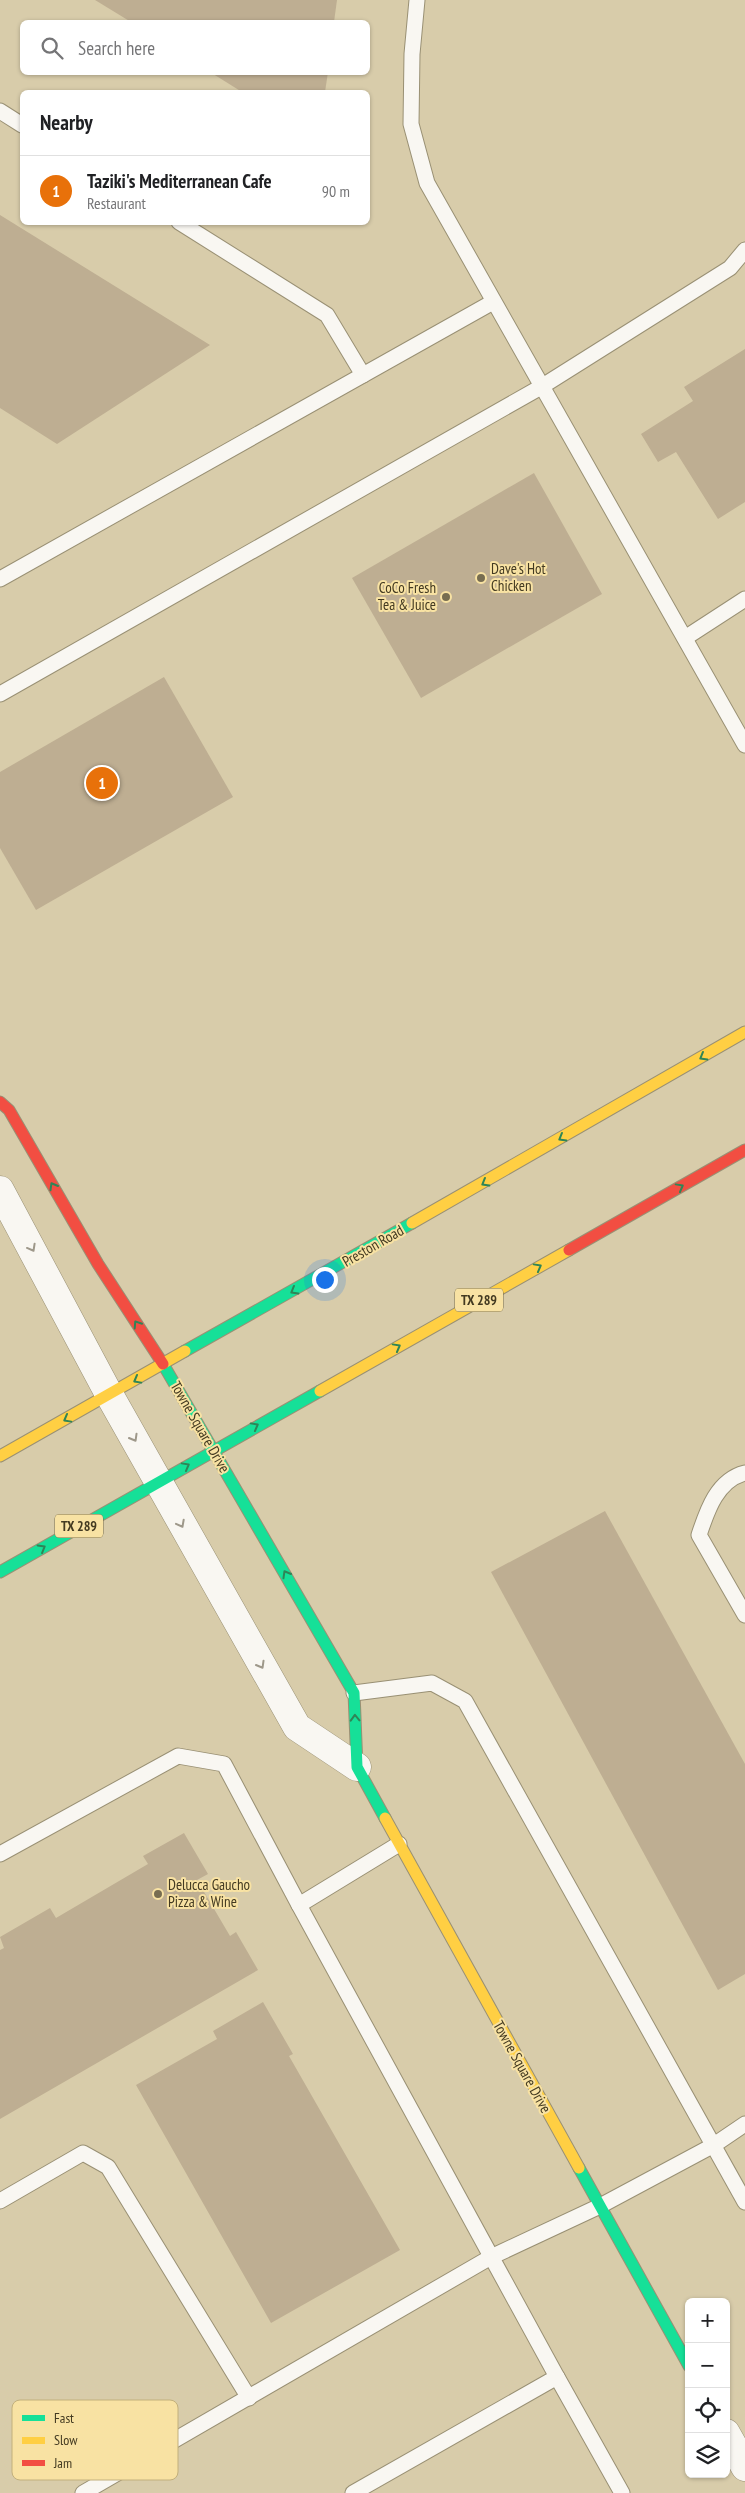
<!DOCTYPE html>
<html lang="en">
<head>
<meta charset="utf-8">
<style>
	:root { --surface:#fff; --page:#f2f2f2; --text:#202124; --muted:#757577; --line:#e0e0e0; --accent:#2563eb }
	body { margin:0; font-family:"PT Sans Narrow",sans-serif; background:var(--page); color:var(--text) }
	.controls { position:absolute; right:15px; bottom:15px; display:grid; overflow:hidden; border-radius:8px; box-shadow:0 1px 4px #0004 }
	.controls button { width:45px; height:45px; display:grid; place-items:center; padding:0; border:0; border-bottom:1px solid var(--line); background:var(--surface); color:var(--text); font:25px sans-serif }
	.you { position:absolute; left:324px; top:1279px; width:18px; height:18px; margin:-12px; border:4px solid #fff; border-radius:50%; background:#1a73e8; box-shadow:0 0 0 8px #1a73e833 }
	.badge { display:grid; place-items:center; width:32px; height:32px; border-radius:50%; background:var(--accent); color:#fff; font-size:16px; font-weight:700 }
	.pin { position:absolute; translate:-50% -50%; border:2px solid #fff; box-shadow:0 1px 5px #0006 }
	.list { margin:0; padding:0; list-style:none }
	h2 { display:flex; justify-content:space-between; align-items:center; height:65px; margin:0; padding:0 20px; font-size:21px }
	h2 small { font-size:16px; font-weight:400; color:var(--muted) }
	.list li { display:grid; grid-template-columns:32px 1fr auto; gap:15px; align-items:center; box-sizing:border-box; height:70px; padding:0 20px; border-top:1px solid var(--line) }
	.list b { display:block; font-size:19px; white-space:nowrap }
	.list p { margin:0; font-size:16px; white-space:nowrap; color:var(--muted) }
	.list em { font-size:16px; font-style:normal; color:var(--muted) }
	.icon { flex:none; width:28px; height:28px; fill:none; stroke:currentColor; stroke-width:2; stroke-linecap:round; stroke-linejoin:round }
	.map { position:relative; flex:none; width:745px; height:2493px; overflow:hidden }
	.search { position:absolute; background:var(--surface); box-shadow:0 1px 4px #0004; left:20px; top:20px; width:350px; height:55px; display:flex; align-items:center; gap:12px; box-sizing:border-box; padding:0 18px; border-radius:8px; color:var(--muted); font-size:19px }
	.panel { position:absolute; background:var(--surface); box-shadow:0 1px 4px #0004; left:20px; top:90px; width:350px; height:135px; border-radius:8px }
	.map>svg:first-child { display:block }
	.building { fill:#beae92 }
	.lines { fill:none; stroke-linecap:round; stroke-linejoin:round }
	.lane-casing { stroke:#999074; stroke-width:17 }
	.street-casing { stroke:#999074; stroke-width:29 }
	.fast-casing { stroke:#999074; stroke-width:13 }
	.slow-casing { stroke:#999074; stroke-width:13 }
	.jam-casing { stroke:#999074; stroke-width:13 }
	.lane { stroke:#f9f7f2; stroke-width:15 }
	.street { stroke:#f9f7f2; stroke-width:28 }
	.fast { stroke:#16e098; stroke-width:11 }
	.slow { stroke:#ffcf43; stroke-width:11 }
	.jam { stroke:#f24e42; stroke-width:11 }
	.oneway { stroke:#2f8557 }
	.oneway2 { stroke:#9e988a }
	.poi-dot { fill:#776d51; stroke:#f8e2a3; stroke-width:2 }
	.labels { text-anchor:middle; stroke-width:4; stroke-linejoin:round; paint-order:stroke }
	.shield { fill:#f8e2a3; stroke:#796c48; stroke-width:1 }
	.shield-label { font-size:14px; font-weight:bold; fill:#433a21 }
	.poi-label { font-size:15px; fill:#433a21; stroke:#f8e2a3; text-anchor:start }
	.street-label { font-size:15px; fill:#433a21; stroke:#f8e2a3 }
	.key { fill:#f8e2a3; stroke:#c2b07c; stroke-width:1 }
	.key-label { font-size:14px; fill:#433a21 }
</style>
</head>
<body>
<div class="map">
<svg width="745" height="2493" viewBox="0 0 745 2493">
	<rect width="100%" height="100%" fill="#d8ccaa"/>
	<!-- building -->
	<g class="building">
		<path d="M 95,0 L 337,0 L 334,22 L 131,22 Z"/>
		<path d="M 210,72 L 328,72 L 325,92 L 242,92 Z"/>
		<path d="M 0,215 L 210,345 L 57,444 L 0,408 Z"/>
		<path d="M 745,349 L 745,502 L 718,519 L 676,452 L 658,462 L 641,434 L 693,401 L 684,387 Z"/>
		<path d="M 534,473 L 602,594 L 421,698 L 352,578 Z"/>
		<path d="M 164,677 L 233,797 L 36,910 L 0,848 L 0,772 Z"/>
		<path d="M 605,1511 L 745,1764 L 745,1974 L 718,1990 L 491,1572 Z"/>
		<path d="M 184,1833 L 208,1874 L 197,1880 L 230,1936 L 236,1932 L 258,1970 L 0,2119 L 0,1950 L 4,1948 L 0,1937 L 50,1908 L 56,1918 L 148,1864 L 143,1856 Z"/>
		<path d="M 263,2002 L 293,2054 L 289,2056 L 400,2250 L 271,2323 L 136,2085 L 217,2039 L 213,2031 Z"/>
	</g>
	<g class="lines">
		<!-- lane casing -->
		<g class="lane-casing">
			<g id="lane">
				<path d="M 417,0 L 412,54 L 411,124 L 427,183 L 745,745"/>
				<path d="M 0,111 L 22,125"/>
				<path d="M 363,375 L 493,302"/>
				<path d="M 0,579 L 363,375 L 327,315 L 179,222"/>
				<path d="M 685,638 L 745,599"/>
				<path d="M 0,694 L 541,387 L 730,268 L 745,250"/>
				<path d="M 745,1473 C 717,1480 707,1511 699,1535 L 745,1615"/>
				<path d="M 354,1693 L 432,1683 L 465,1701 L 745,2202"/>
				<path d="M 0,1854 L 178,1756 L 224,1764 L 299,1905 L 399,1844"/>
				<path d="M 299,1905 L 557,2377 L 353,2493"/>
				<path d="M 0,2201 L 83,2153 L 108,2167 L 249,2398"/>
				<path d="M 557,2377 L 622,2493"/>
				<path d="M 83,2493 L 491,2257 L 600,2206 L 714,2145 L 745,2124"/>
			</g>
		</g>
		<!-- street casing -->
		<g class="street-casing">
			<g id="street">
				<path d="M 0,1190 L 110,1396 L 297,1727 L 357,1767"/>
				<path d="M 726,2433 L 745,2467"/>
			</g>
		</g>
		<!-- fast casing -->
		<g class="fast-casing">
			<g id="fast">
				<path d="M 185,1351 L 412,1223"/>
				<path d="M 163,1364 L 354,1693 L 357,1767 L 385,1818"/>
				<path d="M 0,1572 L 320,1391"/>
				<path d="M 579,2168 L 689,2366"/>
			</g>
		</g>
		<!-- slow casing -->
		<g class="slow-casing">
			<g id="slow">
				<path d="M 412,1223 L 745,1032"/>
				<path d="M 320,1391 L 569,1250"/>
				<path d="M 0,1456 L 185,1351"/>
				<path d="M 385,1818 L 579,2168"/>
			</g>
		</g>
		<!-- jam casing -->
		<g class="jam-casing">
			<g id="jam">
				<path d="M 0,1102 L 9,1110 L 98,1264 L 163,1364"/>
				<path d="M 569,1250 L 745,1150"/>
			</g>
		</g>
		<!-- lane -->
		<use href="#lane" class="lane"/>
		<!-- street -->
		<use href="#street" class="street"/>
		<!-- fast -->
		<use href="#fast" class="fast"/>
		<!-- slow -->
		<use href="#slow" class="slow"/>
		<!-- jam -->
		<use href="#jam" class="jam"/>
	</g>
	<!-- one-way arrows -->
	<defs><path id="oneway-chevron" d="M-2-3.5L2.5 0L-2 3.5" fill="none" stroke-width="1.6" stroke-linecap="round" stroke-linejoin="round" transform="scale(1.25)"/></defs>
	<g class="oneway">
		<use href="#oneway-chevron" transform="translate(703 1057) rotate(150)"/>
		<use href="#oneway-chevron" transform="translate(562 1138) rotate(150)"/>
		<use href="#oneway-chevron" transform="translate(485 1183) rotate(150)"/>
		<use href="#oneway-chevron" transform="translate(53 1186) rotate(-120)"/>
		<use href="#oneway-chevron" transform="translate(680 1187) rotate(-29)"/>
		<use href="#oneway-chevron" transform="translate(538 1267) rotate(-29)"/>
		<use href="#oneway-chevron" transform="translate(294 1291) rotate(150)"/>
		<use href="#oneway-chevron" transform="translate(137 1324) rotate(-123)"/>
		<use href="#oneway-chevron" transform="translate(397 1347) rotate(-29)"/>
		<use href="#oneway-chevron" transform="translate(137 1380) rotate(151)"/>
		<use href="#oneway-chevron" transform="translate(67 1419) rotate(151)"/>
		<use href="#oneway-chevron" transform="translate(255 1426) rotate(-29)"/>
		<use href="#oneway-chevron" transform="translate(186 1466) rotate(-29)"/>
		<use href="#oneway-chevron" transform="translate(42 1548) rotate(-30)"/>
		<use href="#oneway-chevron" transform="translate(286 1574) rotate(-120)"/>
		<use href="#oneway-chevron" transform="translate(355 1718) rotate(-92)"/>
	</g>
	<g class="oneway2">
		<use href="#oneway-chevron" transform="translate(32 1248) rotate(61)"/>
		<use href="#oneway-chevron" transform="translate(134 1438) rotate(60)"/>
		<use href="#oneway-chevron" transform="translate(181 1524) rotate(62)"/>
		<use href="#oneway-chevron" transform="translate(261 1665) rotate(60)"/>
	</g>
	<!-- markers -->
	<g class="poi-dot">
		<circle cx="481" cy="578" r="5"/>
		<circle cx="446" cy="597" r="5"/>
		<circle cx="158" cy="1894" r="5"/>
	</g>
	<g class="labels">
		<!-- shield labels -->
		<g class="shield">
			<rect x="455" y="1288.5" width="48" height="23" rx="4"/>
			<rect x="55" y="1514.5" width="48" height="23" rx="4"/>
		</g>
		<g class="shield-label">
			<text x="479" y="1305">TX 289</text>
			<text x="79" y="1531">TX 289</text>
		</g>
		<!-- poi labels -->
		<g class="poi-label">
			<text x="491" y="574">Dave's Hot<tspan x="491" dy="17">Chicken</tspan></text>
			<text x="436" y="593" text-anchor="end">CoCo Fresh<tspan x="436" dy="17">Tea &amp; Juice</tspan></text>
			<text x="168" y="1890">Delucca Gaucho<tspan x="168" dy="17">Pizza &amp; Wine</tspan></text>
		</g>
		<!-- street labels -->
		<g class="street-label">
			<text transform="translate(373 1246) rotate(-30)" y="5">Preston Road</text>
			<text transform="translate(200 1427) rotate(60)" y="5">Towne Square Drive</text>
			<text transform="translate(522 2067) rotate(61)" y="5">Towne Square Drive</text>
		</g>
	</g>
	<!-- legend -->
	<rect x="12" y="2400" width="166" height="80" rx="8" class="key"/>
	<rect x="22" y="2415" width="23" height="6" fill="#16e098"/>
	<rect x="22" y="2437" width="23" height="7" fill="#ffcf43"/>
	<rect x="22" y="2460" width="23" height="6" fill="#f24e42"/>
	<g class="key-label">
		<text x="54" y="2423">Fast</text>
		<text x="54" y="2445">Slow</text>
		<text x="54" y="2468">Jam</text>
	</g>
</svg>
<div class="controls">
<button>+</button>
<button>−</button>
<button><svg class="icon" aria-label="locate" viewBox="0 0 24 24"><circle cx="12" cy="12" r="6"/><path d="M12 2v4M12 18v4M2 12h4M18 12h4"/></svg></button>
<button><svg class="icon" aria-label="layers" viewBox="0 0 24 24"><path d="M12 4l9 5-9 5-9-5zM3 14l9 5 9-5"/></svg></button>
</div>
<div class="you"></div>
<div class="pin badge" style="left:102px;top:783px;background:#e8710a">1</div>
<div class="search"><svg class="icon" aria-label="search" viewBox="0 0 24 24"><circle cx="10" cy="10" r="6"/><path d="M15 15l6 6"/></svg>Search here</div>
<section class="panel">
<h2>Nearby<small></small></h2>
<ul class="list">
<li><span class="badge" style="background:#e8710a">1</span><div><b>Taziki's Mediterranean Cafe</b><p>Restaurant</p></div><em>90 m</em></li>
</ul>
</section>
</div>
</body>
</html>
